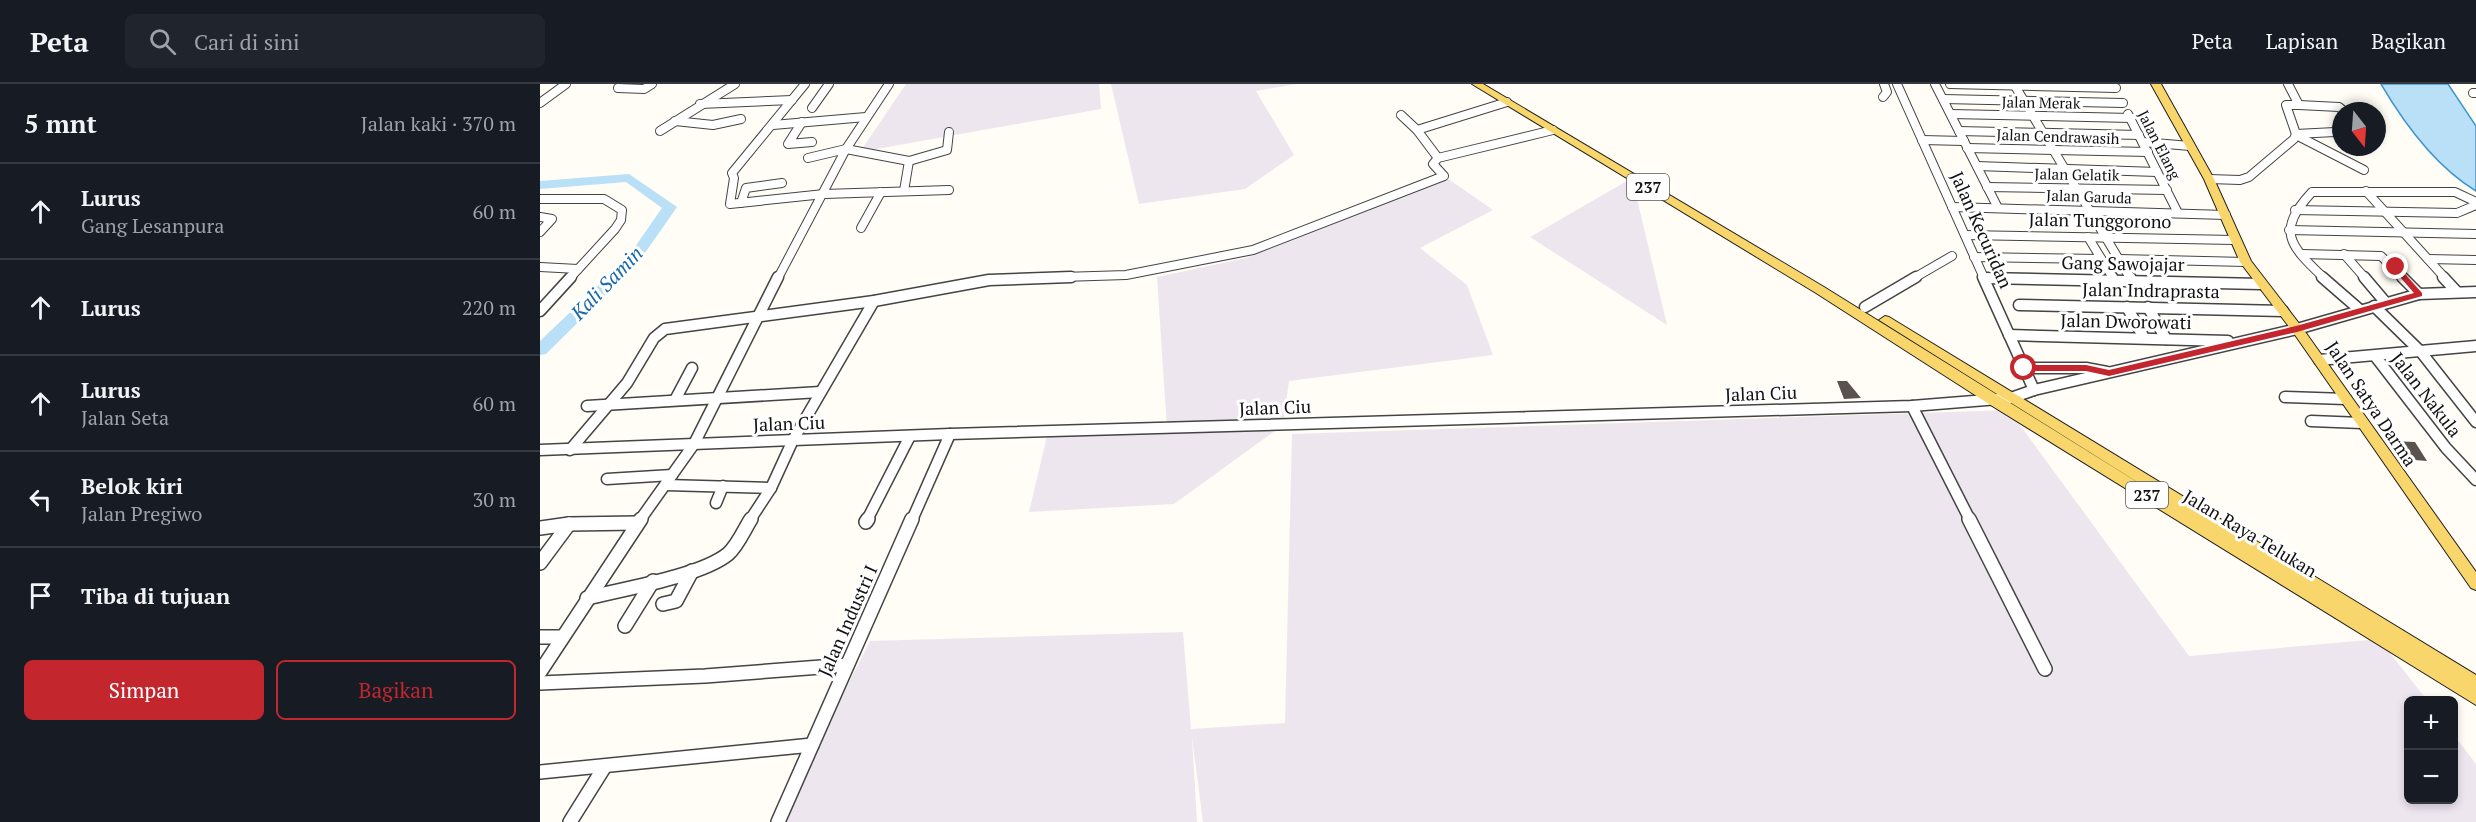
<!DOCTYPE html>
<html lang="id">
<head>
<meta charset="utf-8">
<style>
	:root { --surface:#171b24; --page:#20242c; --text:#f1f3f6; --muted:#9ea1a6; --line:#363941; --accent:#c4262e }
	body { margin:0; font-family:"PT Serif",serif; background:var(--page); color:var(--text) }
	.controls { position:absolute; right:18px; bottom:18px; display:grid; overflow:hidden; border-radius:9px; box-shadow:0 3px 9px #0003 }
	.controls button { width:54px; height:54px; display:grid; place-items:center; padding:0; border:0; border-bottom:2px solid var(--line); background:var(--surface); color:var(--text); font:30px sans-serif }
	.compass { position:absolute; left:1792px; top:18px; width:54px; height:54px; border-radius:50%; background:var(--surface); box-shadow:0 3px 9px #0003; rotate:163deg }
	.stop { position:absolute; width:18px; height:18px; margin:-14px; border:4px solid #c4262e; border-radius:50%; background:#fff }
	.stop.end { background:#c4262e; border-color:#fff; box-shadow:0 2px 6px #0008 }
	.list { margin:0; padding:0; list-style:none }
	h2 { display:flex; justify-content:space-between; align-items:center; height:78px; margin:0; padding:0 24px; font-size:26px }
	h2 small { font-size:20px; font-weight:400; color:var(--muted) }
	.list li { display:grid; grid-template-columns:39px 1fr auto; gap:18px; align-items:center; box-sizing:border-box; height:96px; padding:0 24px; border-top:2px solid var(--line) }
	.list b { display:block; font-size:22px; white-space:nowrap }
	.list p { margin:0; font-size:20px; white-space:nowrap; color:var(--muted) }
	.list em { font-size:20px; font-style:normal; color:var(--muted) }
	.actions { display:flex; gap:12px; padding:18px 24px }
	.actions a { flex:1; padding:14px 0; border:2px solid var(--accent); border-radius:9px; text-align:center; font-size:21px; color:var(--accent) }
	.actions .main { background:var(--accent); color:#fff }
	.icon { flex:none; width:33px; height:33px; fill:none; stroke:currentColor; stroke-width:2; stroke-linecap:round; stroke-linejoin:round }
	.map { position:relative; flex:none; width:1936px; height:738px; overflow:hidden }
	header { display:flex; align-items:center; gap:36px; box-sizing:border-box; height:84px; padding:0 30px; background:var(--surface); border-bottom:2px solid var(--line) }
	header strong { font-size:28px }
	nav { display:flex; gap:33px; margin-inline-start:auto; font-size:21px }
	.search { width:420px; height:54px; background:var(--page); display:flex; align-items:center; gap:15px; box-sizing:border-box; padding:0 21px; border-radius:9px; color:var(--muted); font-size:22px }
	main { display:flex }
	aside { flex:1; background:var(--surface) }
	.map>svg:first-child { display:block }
	.industrial { fill:#eee6ef }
	.water { fill:#b9e0f7; stroke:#3f96cf; stroke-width:1.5 }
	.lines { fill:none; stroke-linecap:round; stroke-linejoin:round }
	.river { fill:#b9e0f7; fill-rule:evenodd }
	.building { fill:#5a524d }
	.minor-far2-casing { stroke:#444; stroke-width:10 }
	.minor-far1-casing { stroke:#444; stroke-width:13 }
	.minor-casing { stroke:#444; stroke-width:16 }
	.major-casing { stroke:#222; stroke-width:2 }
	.minor-far2 { stroke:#fff; stroke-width:8 }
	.minor-far1 { stroke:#fff; stroke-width:10 }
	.minor { stroke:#fff; stroke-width:13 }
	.major { fill:#f9d66b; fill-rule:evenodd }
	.route { fill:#c4262e }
	.labels { text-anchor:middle; stroke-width:6; stroke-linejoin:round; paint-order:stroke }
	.far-street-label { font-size:15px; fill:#111; stroke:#fff }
	.shield { fill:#fff; stroke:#585858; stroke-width:1.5 }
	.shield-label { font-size:16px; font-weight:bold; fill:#111 }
	.street-label { font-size:18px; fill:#111; stroke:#fff }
	.water-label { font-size:20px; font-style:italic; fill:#1768a6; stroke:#fff }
</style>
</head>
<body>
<header>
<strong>Peta</strong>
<div class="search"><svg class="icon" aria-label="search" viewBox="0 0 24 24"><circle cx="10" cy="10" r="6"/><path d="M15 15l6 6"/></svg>Cari di sini</div>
<nav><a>Peta</a><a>Lapisan</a><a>Bagikan</a></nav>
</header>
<main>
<aside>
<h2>5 mnt<small>Jalan kaki · 370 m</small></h2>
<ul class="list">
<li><svg class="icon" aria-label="ahead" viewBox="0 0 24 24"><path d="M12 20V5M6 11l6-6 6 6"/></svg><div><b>Lurus</b><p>Gang Lesanpura</p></div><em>60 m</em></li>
<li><svg class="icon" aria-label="ahead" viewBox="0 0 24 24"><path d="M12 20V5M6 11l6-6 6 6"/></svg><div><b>Lurus</b></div><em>220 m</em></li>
<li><svg class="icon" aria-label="ahead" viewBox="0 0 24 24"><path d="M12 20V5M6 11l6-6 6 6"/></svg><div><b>Lurus</b><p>Jalan Seta</p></div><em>60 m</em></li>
<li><svg class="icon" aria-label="left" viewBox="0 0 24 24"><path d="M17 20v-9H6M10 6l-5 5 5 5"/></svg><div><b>Belok kiri</b><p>Jalan Pregiwo</p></div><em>30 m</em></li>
<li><svg class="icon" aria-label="arrive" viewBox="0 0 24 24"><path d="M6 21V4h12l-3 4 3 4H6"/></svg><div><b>Tiba di tujuan</b></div></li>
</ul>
<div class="actions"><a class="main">Simpan</a><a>Bagikan</a></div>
</aside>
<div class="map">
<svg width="1936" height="738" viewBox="0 0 1936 738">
	<rect width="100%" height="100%" fill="#fffdf5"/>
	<!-- industrial -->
	<g class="industrial">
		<path d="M 366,0 L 559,0 L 561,25 L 320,68 Z"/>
		<path d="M 571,0 L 757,0 L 716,7 L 754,71 L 705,105 L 599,120 Z"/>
		<path d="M 904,92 L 953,126 L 880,164 L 927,201 L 953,271 L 749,297 L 743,341 L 634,420 L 489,428 L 508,348 L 627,345 L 617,193 L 706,174 Z"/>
		<path d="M 1092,94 L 1127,241 L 990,153 Z"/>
		<path d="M 1469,326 L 1649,572 L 1839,555 L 1887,616 L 1868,616 L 1868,716 L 1914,716 L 1914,651 L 1936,680 L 1936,738 L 663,738 L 652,653 L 657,738 L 238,738 L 330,557 L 643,548 L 651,645 L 745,639 L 752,350 Z"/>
	</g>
	<!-- water -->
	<path class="water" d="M 1841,0 L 1908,0 L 1936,42 L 1936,107 C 1895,82 1865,41 1841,0 Z"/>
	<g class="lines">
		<!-- river -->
		<path class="river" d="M 89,90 L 137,123 L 98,179 L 6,270 L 0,271 L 0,257 L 88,173 L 122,124 L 86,98 L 0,105 L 0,97 Z"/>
	</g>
	<!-- building -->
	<g class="building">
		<path d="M 1297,297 L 1307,297 L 1321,314 L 1304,315 Z"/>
		<path d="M 1850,357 L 1875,358 L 1887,377 L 1863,375 Z"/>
	</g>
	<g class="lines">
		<!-- minor-far2 casing -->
		<g class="minor-far2-casing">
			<g id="minor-far2">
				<path d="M 265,0 L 192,89 L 194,94 L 190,120 L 284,110 L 409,106"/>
				<path d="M 1357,0 L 1444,194"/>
				<path d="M 1395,0 L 1458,124"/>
				<path d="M 1410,0 L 1576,4"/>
				<path d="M 1475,2 L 1590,194"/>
				<path d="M 78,4 L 104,5 L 112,0"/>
				<path d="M 1933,9 L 1936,9"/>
				<path d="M 1343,13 L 1347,8 L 1344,0"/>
				<path d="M 1403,15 L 1583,19"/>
				<path d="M 0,19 L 26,0"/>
				<path d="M 160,20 L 252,16"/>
				<path d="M 1759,21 L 1799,23 L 1804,27"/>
				<path d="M 272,24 L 289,0"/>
				<path d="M 1411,30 L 1591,34"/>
				<path d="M 1588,30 L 1638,129"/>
				<path d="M 861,31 L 877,46 L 898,74"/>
				<path d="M 135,37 L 173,41 L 201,35"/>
				<path d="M 262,38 L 248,60 L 272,58"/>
				<path d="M 233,41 L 326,33"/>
				<path d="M 877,46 L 967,18"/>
				<path d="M 120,47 L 195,0"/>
				<path d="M 1419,47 L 1599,51"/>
				<path d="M 1756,50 L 1795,48"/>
				<path d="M 1756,51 L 1824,86"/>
				<path d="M 1382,56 L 1424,57"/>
				<path d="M 1603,58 L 1650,62"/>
				<path d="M 1427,64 L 1608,68"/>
				<path d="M 268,74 L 306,65 L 369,77 L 407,66 L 409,48"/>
				<path d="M 1437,82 L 1617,88"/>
				<path d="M 1669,95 L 1700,96 L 1709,93 L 1754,55 L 1756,50 L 1746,21 L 1759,21 L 1748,0"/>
				<path d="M 1447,103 L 1627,106"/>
				<path d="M 364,107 L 369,77"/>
				<path d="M 1826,107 L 1905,194"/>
				<path d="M 0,115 L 64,115 L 82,126 L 81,136 L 75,145 L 30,194"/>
				<path d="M 201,119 L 206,104 L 242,99"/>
				<path d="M 1412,123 L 1686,131"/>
				<path d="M 1755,126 L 1917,129 L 1936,121"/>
				<path d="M 0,133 L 12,135 L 0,148"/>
				<path d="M 321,144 L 341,108"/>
				<path d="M 1749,146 L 1936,150"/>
				<path d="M 1425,151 L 1695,156"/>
				<path d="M 1548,153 L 1573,194"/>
				<path d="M 1762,170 L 1841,172 L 1863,194"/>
				<path d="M 1804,170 L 1825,194"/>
				<path d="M 1434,173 L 1561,175"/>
				<path d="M 1579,175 L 1706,178"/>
				<path d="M 1888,175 L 1936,176"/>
				<path d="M 0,183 L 38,185"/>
				<path d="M 238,194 L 306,65 L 349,0"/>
				<path d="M 490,194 L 586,191 L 713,166 L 904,92 L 893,80 L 898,74 L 1013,46"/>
				<path d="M 1374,194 L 1412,172"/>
				<path d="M 1444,194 L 1467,194"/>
				<path d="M 1784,194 C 1749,161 1736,147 1772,108 L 1915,108 L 1936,118"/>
			</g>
		</g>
		<!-- minor-far1 casing -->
		<g class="minor-far1-casing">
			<g id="minor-far1">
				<path d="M 1443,193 L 1494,306"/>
				<path d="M 1572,193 L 1574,197"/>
				<path d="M 1590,193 L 1592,197"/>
				<path d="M 1782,193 L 1820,226"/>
				<path d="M 1824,193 L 1846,219"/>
				<path d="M 1862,193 L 1879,210"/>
				<path d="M 1903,193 L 1916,207"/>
				<path d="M 1444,194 L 1721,200"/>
				<path d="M 1479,221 L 1743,227"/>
				<path d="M 1834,222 L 1881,268 L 1936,338"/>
				<path d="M 1325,223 L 1376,193"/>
				<path d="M 1587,223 L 1604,254"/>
				<path d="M 1608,223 L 1626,255"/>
				<path d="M 0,227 L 31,193"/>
				<path d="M 1469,251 L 1688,257"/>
				<path d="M 1835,272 L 1906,364 L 1936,396"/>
				<path d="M 1779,276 L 1936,262"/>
				<path d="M 1484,284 L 1546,284 L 1567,288"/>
				<path d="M 1745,313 L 1806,315"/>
				<path d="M 135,316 L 152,284"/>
				<path d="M 47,322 L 280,308"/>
				<path d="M 1372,322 L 1430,436"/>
				<path d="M 1771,337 L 1822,339"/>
				<path d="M 0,366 L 410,350 L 1372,322 L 1471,314 L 1494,306 L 1757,245 L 1879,210 L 1936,208"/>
				<path d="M 30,366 L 87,299 L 114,254 L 125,245 L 334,217 L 449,196 L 531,193"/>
				<path d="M 67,395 L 132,391"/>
				<path d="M 126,401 L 231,404"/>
				<path d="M 176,419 L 183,402"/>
				<path d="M 100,436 L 154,360 L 238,193"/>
				<path d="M 210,436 L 231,404 L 253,356 L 334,217"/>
				<path d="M 327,436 L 370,352"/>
				<path d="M 372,436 L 410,350"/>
			</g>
		</g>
		<!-- minor casing -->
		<g class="minor-casing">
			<g id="minor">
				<path d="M 1429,435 L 1505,585"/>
				<path d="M 326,438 L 328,435"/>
				<path d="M 0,444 L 29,440 L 98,439"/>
				<path d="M 0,479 L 29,440"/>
				<path d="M 47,514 C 83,505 161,492 188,470 C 198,461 204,446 211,435"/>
				<path d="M 123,520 L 136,517 L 152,487"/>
				<path d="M 85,542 L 113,497"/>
				<path d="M 0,553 L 22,553"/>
				<path d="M 0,588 L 101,435"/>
				<path d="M 0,599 L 165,592 L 307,581"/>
				<path d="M 0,688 L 272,661"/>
				<path d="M 30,738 L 65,682"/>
				<path d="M 238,738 L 372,435"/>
			</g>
		</g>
		<!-- major casing -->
		<g class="major-casing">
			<g id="major">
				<path d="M 932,0 L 943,0 L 1284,203 L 1634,421 L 1339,236 L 1345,232 L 1349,233 L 1936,591 L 1936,621 L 1449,320 L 1276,209 Z"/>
				<path d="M 1611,0 L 1621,0 L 1674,95 L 1711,177 L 1761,242 L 1936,488 L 1936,506 L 1931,504 L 1753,248 L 1700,178 L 1664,95 Z"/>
			</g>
		</g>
		<!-- minor-far2 -->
		<use href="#minor-far2" class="minor-far2"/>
		<!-- minor-far1 -->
		<use href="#minor-far1" class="minor-far1"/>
		<!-- minor -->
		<use href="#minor" class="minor"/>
		<!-- major -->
		<use href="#major" class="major"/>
	</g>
	<!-- route -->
	<path class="route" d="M 1853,182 L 1858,182 L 1882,209 L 1882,212 L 1757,248 L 1569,292 L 1546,287 L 1484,287 L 1479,284 L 1484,281 L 1546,281 L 1569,286 L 1756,242 L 1874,209 L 1853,185 Z"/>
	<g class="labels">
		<!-- far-street labels -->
		<g class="far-street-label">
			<text transform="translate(1501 19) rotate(1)" y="5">Jalan Merak</text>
			<text transform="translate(1518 53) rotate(2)" y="5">Jalan Cendrawasih</text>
			<text transform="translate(1619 61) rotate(63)" y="5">Jalan Elang</text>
			<text transform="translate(1537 91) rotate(1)" y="5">Jalan Gelatik</text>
			<text transform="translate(1549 113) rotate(2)" y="5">Jalan Garuda</text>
		</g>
		<!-- shield labels -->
		<g class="shield">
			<rect x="1087" y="90" width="42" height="26" rx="4.5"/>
			<rect x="1586" y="398" width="42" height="26" rx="4.5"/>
		</g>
		<g class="shield-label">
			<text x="1108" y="109">237</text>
			<text x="1607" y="417">237</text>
		</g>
		<!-- street labels -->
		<g class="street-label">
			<text transform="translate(1560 137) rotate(1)" y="6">Jalan Tunggorono</text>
			<text transform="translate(1441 146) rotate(66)" y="6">Jalan Kecuridan</text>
			<text transform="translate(1583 180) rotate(1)" y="6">Gang Sawojajar</text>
			<text transform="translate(1611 207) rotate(1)" y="6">Jalan Indraprasta</text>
			<text transform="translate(1586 238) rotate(1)" y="6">Jalan Dworowati</text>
			<text transform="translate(1221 310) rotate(-2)" y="6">Jalan Ciu</text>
			<text transform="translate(1886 311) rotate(52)" y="6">Jalan Nakula</text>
			<text transform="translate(1831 320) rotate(56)" y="6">Jalan Satya Darma</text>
			<text transform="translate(735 324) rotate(-2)" y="6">Jalan Ciu</text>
			<text transform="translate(249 340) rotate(-2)" y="6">Jalan Ciu</text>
			<text transform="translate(1710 450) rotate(31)" y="6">Jalan Raya Telukan</text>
			<text transform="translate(308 537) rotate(-66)" y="6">Jalan Industri I</text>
		</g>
		<!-- water labels -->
		<g class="water-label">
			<text transform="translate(67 199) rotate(-46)" y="7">Kali Samin</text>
		</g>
	</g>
</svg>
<div class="controls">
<button>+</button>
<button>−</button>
</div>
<svg class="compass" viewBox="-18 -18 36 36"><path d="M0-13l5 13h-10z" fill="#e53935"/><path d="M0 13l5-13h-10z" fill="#9ea1a6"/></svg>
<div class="stop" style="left:1484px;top:284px"></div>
<div class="stop end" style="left:1856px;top:183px"></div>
</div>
</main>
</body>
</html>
